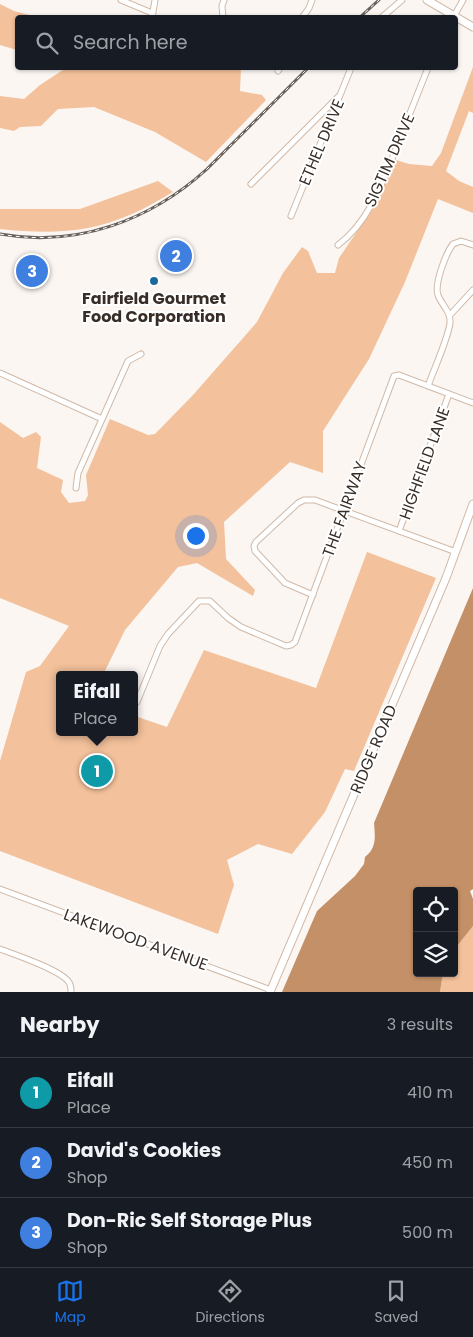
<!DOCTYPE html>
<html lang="en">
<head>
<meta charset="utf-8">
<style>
	:root { --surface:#171b24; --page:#20242c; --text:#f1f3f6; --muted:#9ea1a6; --line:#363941; --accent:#1a73e8 }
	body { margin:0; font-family:Poppins,sans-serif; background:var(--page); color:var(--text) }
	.controls { position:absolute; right:15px; bottom:15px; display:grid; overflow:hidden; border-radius:5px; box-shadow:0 1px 4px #0004 }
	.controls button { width:45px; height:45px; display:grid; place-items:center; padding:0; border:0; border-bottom:1px solid var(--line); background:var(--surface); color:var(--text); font:25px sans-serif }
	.you { position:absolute; left:195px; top:535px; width:18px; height:18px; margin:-12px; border:4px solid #fff; border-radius:50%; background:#1a73e8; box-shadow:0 0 0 8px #1a73e833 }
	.badge { display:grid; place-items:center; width:32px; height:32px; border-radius:50%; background:var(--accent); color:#fff; font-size:16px; font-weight:700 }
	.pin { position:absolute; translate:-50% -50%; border:2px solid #fff; box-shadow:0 1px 5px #0006 }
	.popup { position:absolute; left:56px; top:671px; width:82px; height:65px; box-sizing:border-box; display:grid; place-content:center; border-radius:5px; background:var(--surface); filter:drop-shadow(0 1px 4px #0005); font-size:16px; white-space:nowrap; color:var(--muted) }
	.popup b { font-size:19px; color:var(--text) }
	.popup::after { content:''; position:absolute; left:50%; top:100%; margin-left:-10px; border:10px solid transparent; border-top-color:var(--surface) }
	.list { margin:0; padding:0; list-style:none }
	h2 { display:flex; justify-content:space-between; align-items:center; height:65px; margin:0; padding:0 20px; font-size:21px }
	h2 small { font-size:16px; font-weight:400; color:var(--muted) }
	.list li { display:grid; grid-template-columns:32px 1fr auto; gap:15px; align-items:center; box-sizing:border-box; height:70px; padding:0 20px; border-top:1px solid var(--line) }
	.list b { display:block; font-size:19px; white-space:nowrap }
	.list p { margin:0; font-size:16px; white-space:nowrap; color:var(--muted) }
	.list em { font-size:16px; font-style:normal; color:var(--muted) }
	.icon { flex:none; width:28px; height:28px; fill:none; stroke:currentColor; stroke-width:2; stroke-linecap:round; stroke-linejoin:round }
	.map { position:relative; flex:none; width:473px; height:992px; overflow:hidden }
	.search { position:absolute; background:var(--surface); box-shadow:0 1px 4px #0004; left:15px; right:15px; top:15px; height:55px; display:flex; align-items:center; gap:12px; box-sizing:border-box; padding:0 18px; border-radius:5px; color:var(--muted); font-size:19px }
	.sheet { height:275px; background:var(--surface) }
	nav { display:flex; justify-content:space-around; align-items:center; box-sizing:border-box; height:70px; border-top:1px solid var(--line); background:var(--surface); font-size:14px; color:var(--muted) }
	nav a { display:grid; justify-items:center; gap:2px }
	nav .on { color:var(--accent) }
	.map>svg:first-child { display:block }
	.green { fill:#f3c19b }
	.water { fill:#c49068 }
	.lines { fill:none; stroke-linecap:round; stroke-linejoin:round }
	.minor-casing { stroke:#d1b9a7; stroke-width:7 }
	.major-casing { stroke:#d1b9a7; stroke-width:9 }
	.minor { stroke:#fff; stroke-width:5 }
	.major { stroke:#fff; stroke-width:7 }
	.rail-casing { stroke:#6a615b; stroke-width:3 }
	.rail { stroke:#fff; stroke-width:1; stroke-dasharray:4; stroke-linecap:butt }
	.poi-dot { fill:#1c6a9c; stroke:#fff; stroke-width:2 }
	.labels { text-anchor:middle; stroke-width:4; stroke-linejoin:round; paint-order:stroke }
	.street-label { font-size:16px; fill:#382e27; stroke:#fff }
	.poi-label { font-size:16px; font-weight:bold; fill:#382e27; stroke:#fff }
</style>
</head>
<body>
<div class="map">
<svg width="473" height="992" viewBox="0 0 473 992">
	<rect width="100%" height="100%" fill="#fbf6f2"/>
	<!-- green -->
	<g class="green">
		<path d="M 0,4 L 14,11 L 38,17 L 18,18 L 17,50 L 0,45 Z"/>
		<path d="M 473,67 L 473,113 L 469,111 L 446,171 L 459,181 L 473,187 L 473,213 L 438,199 L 405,282 L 369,359 L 323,431 L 323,473 L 290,462 L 224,522 L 226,559 L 255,590 L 253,596 L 197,563 L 178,567 L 125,630 L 103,675 L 59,675 L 59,732 L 134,732 L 135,716 L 167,727 L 204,650 L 316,688 L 367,552 L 436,578 L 354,771 L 345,769 L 325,812 L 292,854 L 258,844 L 227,860 L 234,885 L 218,934 L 0,851 L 0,761 L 26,672 L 40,666 L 69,626 L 0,598 L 0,422 L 23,438 L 36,432 L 41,437 L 37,468 L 63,480 L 61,492 L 69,503 L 85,501 L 88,495 L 86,475 L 110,419 L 148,435 L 155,434 L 193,395 L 257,322 L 283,273 L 302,247 L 308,251 L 317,273 L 335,273 L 339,258 L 367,217 L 396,160 L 409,164 L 432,166 L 441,153 Z"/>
		<path d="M 60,68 L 241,68 L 240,91 L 262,95 L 266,100 L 206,162 L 155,132 L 94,107 L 58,109 L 41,126 L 20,127 L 14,131 L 0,128 L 0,96 L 24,99 L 40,85 L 63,70 Z"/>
		<path d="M 158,181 L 173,192 C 159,200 146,208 132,214 C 87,234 47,234 0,229 L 0,209 L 80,209 Z"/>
		<path d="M 473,926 L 473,992 L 440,992 L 443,973 L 454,973 L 454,950 Z"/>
	</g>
	<!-- water -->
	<path class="water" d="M 473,588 L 473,889 L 470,891 L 473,899 L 473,926 L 454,950 L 454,891 L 417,891 L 417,973 L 443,973 L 440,992 L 282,992 L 317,911 L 355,876 L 364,864 L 365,857 C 377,848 375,836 374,823 Z"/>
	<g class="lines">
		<!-- minor casing -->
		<g class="minor-casing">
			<g id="minor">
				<path d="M 121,0 L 152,13"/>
				<path d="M 454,16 L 463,0"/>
				<path d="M 152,18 L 155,0"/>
				<path d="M 223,18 L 222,6 L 224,0"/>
				<path d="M 302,18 L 309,8 L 312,0"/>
				<path d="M 381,18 L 402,0"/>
				<path d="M 278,71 L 280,68"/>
				<path d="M 251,184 L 338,97"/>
				<path d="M 291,216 L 351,68"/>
				<path d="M 338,245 C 372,220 386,173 401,136 C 410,113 419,90 428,68"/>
				<path d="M 450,315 L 473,290"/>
				<path d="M 0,373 L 102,419"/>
				<path d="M 428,386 C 434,369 448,339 450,323 C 451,311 442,306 438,295 C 434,284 446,253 453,244 L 461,241 L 473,245"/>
				<path d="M 76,488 L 78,473 L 128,361 L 141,354"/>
				<path d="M 399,531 L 449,394"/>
				<path d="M 313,595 L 285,583 L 255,551 L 254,546 L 256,542 L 298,503 L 304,500 L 315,500 L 456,552"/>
				<path d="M 134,704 L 137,702 L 160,646 L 168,634 L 199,601 L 210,601 L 228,618 L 241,627 L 286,646 L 291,645 L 295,642 L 394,376 L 399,375 L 473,403"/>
				<path d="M 0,889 L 271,990"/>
				<path d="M 0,949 C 16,955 58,969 68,981 C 71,984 71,988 71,992"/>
			</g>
		</g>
		<!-- major casing -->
		<g class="major-casing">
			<g id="major">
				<path d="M 427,0 L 473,27"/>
				<path d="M 270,992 L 446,578 L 473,504"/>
			</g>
		</g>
		<!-- minor -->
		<use href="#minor" class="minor"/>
		<!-- major -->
		<use href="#major" class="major"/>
		<!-- rail casing -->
		<g class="rail-casing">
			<g id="rail">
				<path d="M 359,18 L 379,0"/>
				<path d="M 0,234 C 77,248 151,220 207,169 L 308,68"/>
			</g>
		</g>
		<!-- rail -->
		<use href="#rail" class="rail"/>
	</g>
	<!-- markers -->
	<circle class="poi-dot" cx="154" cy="281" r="5"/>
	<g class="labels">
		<!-- street labels -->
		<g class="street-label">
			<text transform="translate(321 142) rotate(-67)" y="6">ETHEL DRIVE</text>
			<text transform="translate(389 160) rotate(-66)" y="6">SIGTIM DRIVE</text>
			<text transform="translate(424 463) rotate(-70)" y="6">HIGHFIELD LANE</text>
			<text transform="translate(344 509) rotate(-70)" y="6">THE FAIRWAY</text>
			<text transform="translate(373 749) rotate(-67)" y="6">RIDGE ROAD</text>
			<text transform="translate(136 939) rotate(20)" y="6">LAKEWOOD AVENUE</text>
		</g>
		<!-- poi labels -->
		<g class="poi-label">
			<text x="154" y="304">Fairfield Gourmet<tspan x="154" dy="18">Food Corporation</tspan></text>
		</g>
	</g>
</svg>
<div class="controls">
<button><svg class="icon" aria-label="locate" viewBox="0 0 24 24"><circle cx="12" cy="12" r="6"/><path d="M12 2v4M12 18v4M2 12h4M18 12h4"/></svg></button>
<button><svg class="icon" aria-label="layers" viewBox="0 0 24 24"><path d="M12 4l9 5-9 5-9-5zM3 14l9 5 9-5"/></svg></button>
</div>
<div class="you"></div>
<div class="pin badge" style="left:97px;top:771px;background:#0f9aa8">1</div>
<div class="popup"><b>Eifall</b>Place</div>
<div class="pin badge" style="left:176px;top:256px;background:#3f7fe0">2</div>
<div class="pin badge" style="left:32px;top:271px;background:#3f7fe0">3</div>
<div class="search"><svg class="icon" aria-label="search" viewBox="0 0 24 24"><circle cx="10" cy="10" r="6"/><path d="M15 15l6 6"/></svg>Search here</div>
</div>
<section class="sheet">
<h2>Nearby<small>3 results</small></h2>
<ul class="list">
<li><span class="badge" style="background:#0f9aa8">1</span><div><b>Eifall</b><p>Place</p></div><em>410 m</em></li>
<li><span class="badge" style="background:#3f7fe0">2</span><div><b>David's Cookies</b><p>Shop</p></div><em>450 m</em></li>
<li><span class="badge" style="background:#3f7fe0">3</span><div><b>Don-Ric Self Storage Plus</b><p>Shop</p></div><em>500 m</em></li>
</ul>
</section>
<nav>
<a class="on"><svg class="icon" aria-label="map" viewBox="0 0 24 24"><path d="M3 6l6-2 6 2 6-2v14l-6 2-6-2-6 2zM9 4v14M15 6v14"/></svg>Map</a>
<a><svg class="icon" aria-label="directions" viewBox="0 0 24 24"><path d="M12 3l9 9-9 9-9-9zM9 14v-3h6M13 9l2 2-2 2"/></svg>Directions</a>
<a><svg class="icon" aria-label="saved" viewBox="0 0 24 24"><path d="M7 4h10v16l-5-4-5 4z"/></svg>Saved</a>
</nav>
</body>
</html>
